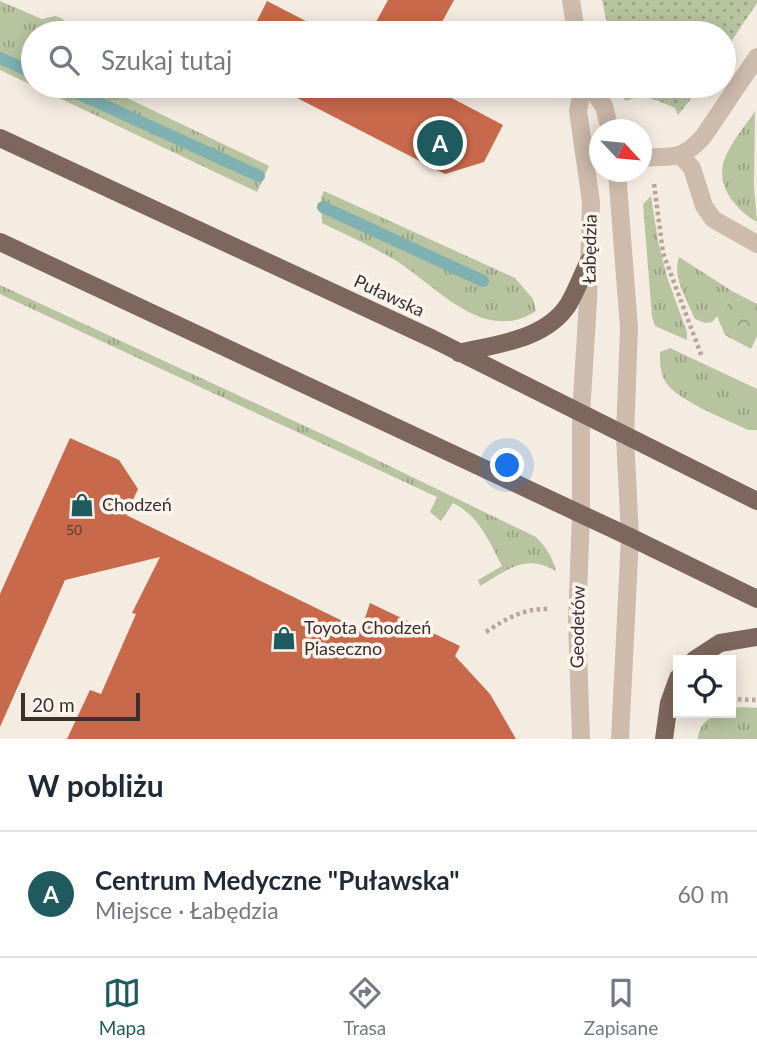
<!DOCTYPE html>
<html lang="pl">
<head>
<meta charset="utf-8">
<style>
	:root { --surface:#fff; --page:#f2f2f3; --text:#1f2937; --muted:#747a83; --line:#e0e1e3; --accent:#1f5a5e }
	body { margin:0; font-family:Lato,sans-serif; background:var(--page); color:var(--text) }
	.controls { position:absolute; right:21px; bottom:21px; display:grid; overflow:hidden; border-radius:0px; box-shadow:0 4px 18px #0003 }
	.controls button { width:63px; height:63px; display:grid; place-items:center; padding:0; border:0; border-bottom:2px solid var(--line); background:var(--surface); color:var(--text); font:35px sans-serif }
	.compass { position:absolute; left:589px; top:119px; width:63px; height:63px; border-radius:50%; background:var(--surface); box-shadow:0 4px 18px #0003; rotate:116deg }
	.scale { position:absolute; left:21px; bottom:18px; width:119px; box-sizing:border-box; padding-left:7px; border:4px solid #3b302b; border-top:0; font-size:19px; line-height:24px; white-space:nowrap; color:#3b302b; -webkit-text-stroke:5px #fbf5ee; paint-order:stroke }
	.you { position:absolute; left:508px; top:466px; width:24px; height:24px; margin:-18px; border:5px solid #fff; border-radius:50%; background:#1a73e8; box-shadow:0 0 0 10px #1a73e833 }
	.badge { display:grid; place-items:center; width:46px; height:46px; border-radius:50%; background:var(--accent); color:#fff; font-size:23px; font-weight:700 }
	.pin { position:absolute; translate:-50% -50%; border:4px solid #fff; box-shadow:0 2px 7px #0006 }
	.list { margin:0; padding:0; list-style:none }
	h2 { display:flex; justify-content:space-between; align-items:center; height:91px; margin:0; padding:0 28px; font-size:30px }
	h2 small { font-size:23px; font-weight:400; color:var(--muted) }
	.list li { display:grid; grid-template-columns:46px 1fr auto; gap:21px; align-items:center; box-sizing:border-box; height:126px; padding:0 28px; border-top:2px solid var(--line) }
	.list b { display:block; font-size:26px; white-space:nowrap }
	.list p { margin:0; font-size:23px; white-space:nowrap; color:var(--muted) }
	.list em { font-size:23px; font-style:normal; color:var(--muted) }
	.icon { flex:none; width:38px; height:38px; fill:none; stroke:currentColor; stroke-width:2; stroke-linecap:round; stroke-linejoin:round }
	.map { position:relative; flex:none; width:757px; height:739px; overflow:hidden }
	.search { position:absolute; background:var(--surface); box-shadow:0 4px 18px #0003; left:21px; right:21px; top:21px; height:77px; display:flex; align-items:center; gap:18px; box-sizing:border-box; padding:0 24px; border-radius:38px; color:var(--muted); font-size:26px }
	.sheet { height:217px; background:var(--surface) }
	nav { display:flex; justify-content:space-around; align-items:center; box-sizing:border-box; height:98px; border-top:2px solid var(--line); background:var(--surface); font-size:19px; color:var(--muted) }
	nav a { display:grid; justify-items:center; gap:4px }
	nav .on { color:var(--accent) }
	.map>svg:first-child { display:block }
	.grass { fill:url(#grass-tufts) }
	.forest { fill:url(#forest-crowns) }
	.park { fill:url(#park-dots) }
	.lines { fill:none; stroke-linecap:round; stroke-linejoin:round }
	.stream { stroke:#7fb0b2; stroke-width:12 }
	.building { fill:#c8694b }
	.path { stroke:#b9a596; stroke-width:4.5; stroke-dasharray:3.5 3.5; stroke-linecap:butt }
	.minor { stroke:#cdbbac; stroke-width:18 }
	.major { stroke:#7d675c; stroke-width:18 }
	.labels { text-anchor:middle; stroke-width:7; stroke-linejoin:round; paint-order:stroke }
	.number-label { font-size:14px; fill:#5e3e33 }
	.street-label { font-size:18px; fill:#3b302b; stroke:#fbf5ee }
	.poi-label { font-size:18px; fill:#3b302b; stroke:#fbf5ee; text-anchor:start }
</style>
</head>
<body>
<div class="map">
<svg width="757" height="739" viewBox="0 0 757 739">
	<defs>
		<pattern id="grass-tufts" width="24" height="20" patternUnits="userSpaceOnUse" patternTransform="scale(1.75)"><rect width="24" height="20" fill="#b8c4a0"/><path d="M3 7l-1-3M5 7V3M7 7l1-3M15 17l-1-3M17 17v-4M19 17l1-3" fill="none" stroke="#97a083"/></pattern>
		<pattern id="forest-crowns" width="20" height="18" patternUnits="userSpaceOnUse" patternTransform="scale(1.75)"><rect width="20" height="18" fill="#b8c4a0"/><path d="M2 6a3 3 0 1 1 6 0M12 15a3 3 0 1 1 6 0" fill="none" stroke="#97a083"/></pattern>
		<pattern id="park-dots" width="8" height="8" patternUnits="userSpaceOnUse" patternTransform="scale(1.75)"><rect width="8" height="8" fill="#b8c4a0"/><path d="M2 2h.1M6 6h.1" fill="none" stroke="#97a083" stroke-width="1.8" stroke-linecap="round"/></pattern>
	</defs>
	<rect width="100%" height="100%" fill="#f4ebe1"/>
	<!-- grass -->
	<g class="grass">
		<path d="M 0,1 L 42,19 L 55,16 L 61,18 L 76,30 L 74,33 L 33,33 L 33,86 L 102,86 L 269,166 L 257,192 L 0,70 Z"/>
		<path d="M 755,111 L 754,186 L 757,222 C 736,210 714,185 725,158 C 731,142 746,125 755,111 Z"/>
		<path d="M 324,191 L 515,278 L 533,299 L 536,311 C 483,345 437,286 395,260 C 372,246 346,235 322,223 L 321,197 Z"/>
		<path d="M 651,196 L 658,241 L 667,277 L 687,332 L 687,340 L 655,326 L 652,317 L 643,204 Z"/>
		<path d="M 679,257 L 732,291 L 727,305 L 712,322 L 705,323 L 695,319 C 687,300 672,277 679,257 Z"/>
		<path d="M 0,285 L 346,445 L 536,537 C 546,547 552,556 556,571 C 524,553 508,570 480,586 L 478,580 L 502,566 C 489,541 479,516 453,503 L 441,521 L 430,512 L 437,497 L 0,294 Z"/>
		<path d="M 670,348 L 757,389 L 757,430 L 748,430 C 728,420 672,399 664,379 C 660,371 660,361 660,352 Z"/>
		<path d="M 743,707 L 757,708 L 757,739 L 698,739 C 699,721 714,713 731,713 L 731,708 Z"/>
	</g>
	<!-- forest -->
	<path class="forest" d="M 732,291 L 757,304 L 757,336 L 751,349 L 725,335 L 717,316 L 727,305 Z"/>
	<!-- park -->
	<g class="park">
		<path d="M 602,0 L 757,0 L 757,3 L 724,52 L 724,33 L 609,33 Z"/>
		<path d="M 620,86 L 701,86 L 678,115 L 675,108 C 657,100 643,93 625,101 Z"/>
	</g>
	<g class="lines">
		<!-- stream -->
		<g class="stream">
			<path d="M 0,58 L 33,73"/>
			<path d="M 62,86 L 259,176"/>
			<path d="M 323,207 L 483,281"/>
		</g>
	</g>
	<!-- building -->
	<g class="building">
		<path d="M 388,0 L 454,0 L 436,33 L 370,33 Z"/>
		<path d="M 267,1 L 329,33 L 251,33 Z"/>
		<path d="M 274,86 L 429,86 L 503,125 L 484,162 L 445,174 Z"/>
		<path d="M 70,438 L 119,460 L 138,489 L 126,515 L 361,630 L 370,603 L 460,646 L 455,656 L 490,694 L 516,739 L 67,739 L 90,690 L 101,694 L 136,614 L 132,613 L 160,557 L 65,580 L 0,727 L 0,594 Z"/>
	</g>
	<g class="lines">
		<!-- path -->
		<g class="path">
			<path d="M 654,184 L 663,253 L 702,357"/>
			<path d="M 486,632 C 507,618 524,608 550,609"/>
			<path d="M 731,699 L 757,700"/>
		</g>
		<!-- minor -->
		<g class="minor">
			<path d="M 571,0 L 576,33"/>
			<path d="M 589,86 L 604,106 L 610,130"/>
			<path d="M 681,156 L 692,168 L 704,206 L 713,219 L 757,244"/>
			<path d="M 642,158 C 672,155 680,162 703,137 L 757,57"/>
			<path d="M 617,172 L 629,328 L 625,436 L 630,537 L 620,739"/>
			<path d="M 581,739 L 577,621 L 581,514 L 581,414 L 588,302 L 591,202 L 578,111 L 583,86"/>
		</g>
		<!-- major -->
		<g class="major">
			<path d="M 0,138 L 433,339 L 757,501"/>
			<path d="M 0,242 L 630,537 L 757,599"/>
			<path d="M 459,353 C 496,344 545,340 568,305 C 576,292 582,275 589,261"/>
			<path d="M 694,660 L 720,643 L 757,637"/>
			<path d="M 664,739 L 669,703 L 678,678"/>
		</g>
	</g>
	<!-- icons -->
	<defs>
		<g id="shop-bare" transform="scale(1.89)"><path d="M-5-2.5h2.3a2.7 3.5 0 0 1 5.4 0H5L5.5 6h-11ZM-1.5-2.5h3a1.5 2.3 0 0 0-3 0Z" fill="#1f5a5e" stroke="#fbf5ee" stroke-width="2.5" paint-order="stroke"/></g>
	</defs>
	<g fill-rule="evenodd">
		<use href="#shop-bare" x="82" y="505"/>
		<use href="#shop-bare" x="284" y="638"/>
	</g>
	<g class="labels">
		<!-- number labels -->
		<g class="number-label">
			<text x="74" y="535">50</text>
		</g>
		<!-- street labels -->
		<g class="street-label">
			<text transform="translate(590 249) rotate(-89)" y="6">Łabędzia</text>
			<text transform="translate(389 296) rotate(25)" y="6">Puławska</text>
			<text transform="translate(578 627) rotate(-89)" y="6">Geodetów</text>
		</g>
		<!-- poi labels -->
		<g class="poi-label">
			<text x="102" y="511">Chodzeń</text>
			<text x="304" y="634">Toyota Chodzeń<tspan x="304" dy="21">Piaseczno</tspan></text>
		</g>
	</g>
</svg>
<div class="controls">
<button><svg class="icon" aria-label="locate" viewBox="0 0 24 24"><circle cx="12" cy="12" r="6"/><path d="M12 2v4M12 18v4M2 12h4M18 12h4"/></svg></button>
</div>
<svg class="compass" viewBox="-18 -18 36 36"><path d="M0-13l5 13h-10z" fill="#e53935"/><path d="M0 13l5-13h-10z" fill="#747a83"/></svg>
<div class="scale">20 m</div>
<div class="you"></div>
<div class="pin badge" style="left:440px;top:143px">A</div>
<div class="search"><svg class="icon" aria-label="search" viewBox="0 0 24 24"><circle cx="10" cy="10" r="6"/><path d="M15 15l6 6"/></svg>Szukaj tutaj</div>
</div>
<section class="sheet">
<h2>W pobliżu<small></small></h2>
<ul class="list">
<li><span class="badge">A</span><div><b>Centrum Medyczne &quot;Puławska&quot;</b><p>Miejsce · Łabędzia</p></div><em>60 m</em></li>
</ul>
</section>
<nav>
<a class="on"><svg class="icon" aria-label="map" viewBox="0 0 24 24"><path d="M3 6l6-2 6 2 6-2v14l-6 2-6-2-6 2zM9 4v14M15 6v14"/></svg>Mapa</a>
<a><svg class="icon" aria-label="directions" viewBox="0 0 24 24"><path d="M12 3l9 9-9 9-9-9zM9 14v-3h6M13 9l2 2-2 2"/></svg>Trasa</a>
<a><svg class="icon" aria-label="saved" viewBox="0 0 24 24"><path d="M7 4h10v16l-5-4-5 4z"/></svg>Zapisane</a>
</nav>
</body>
</html>
